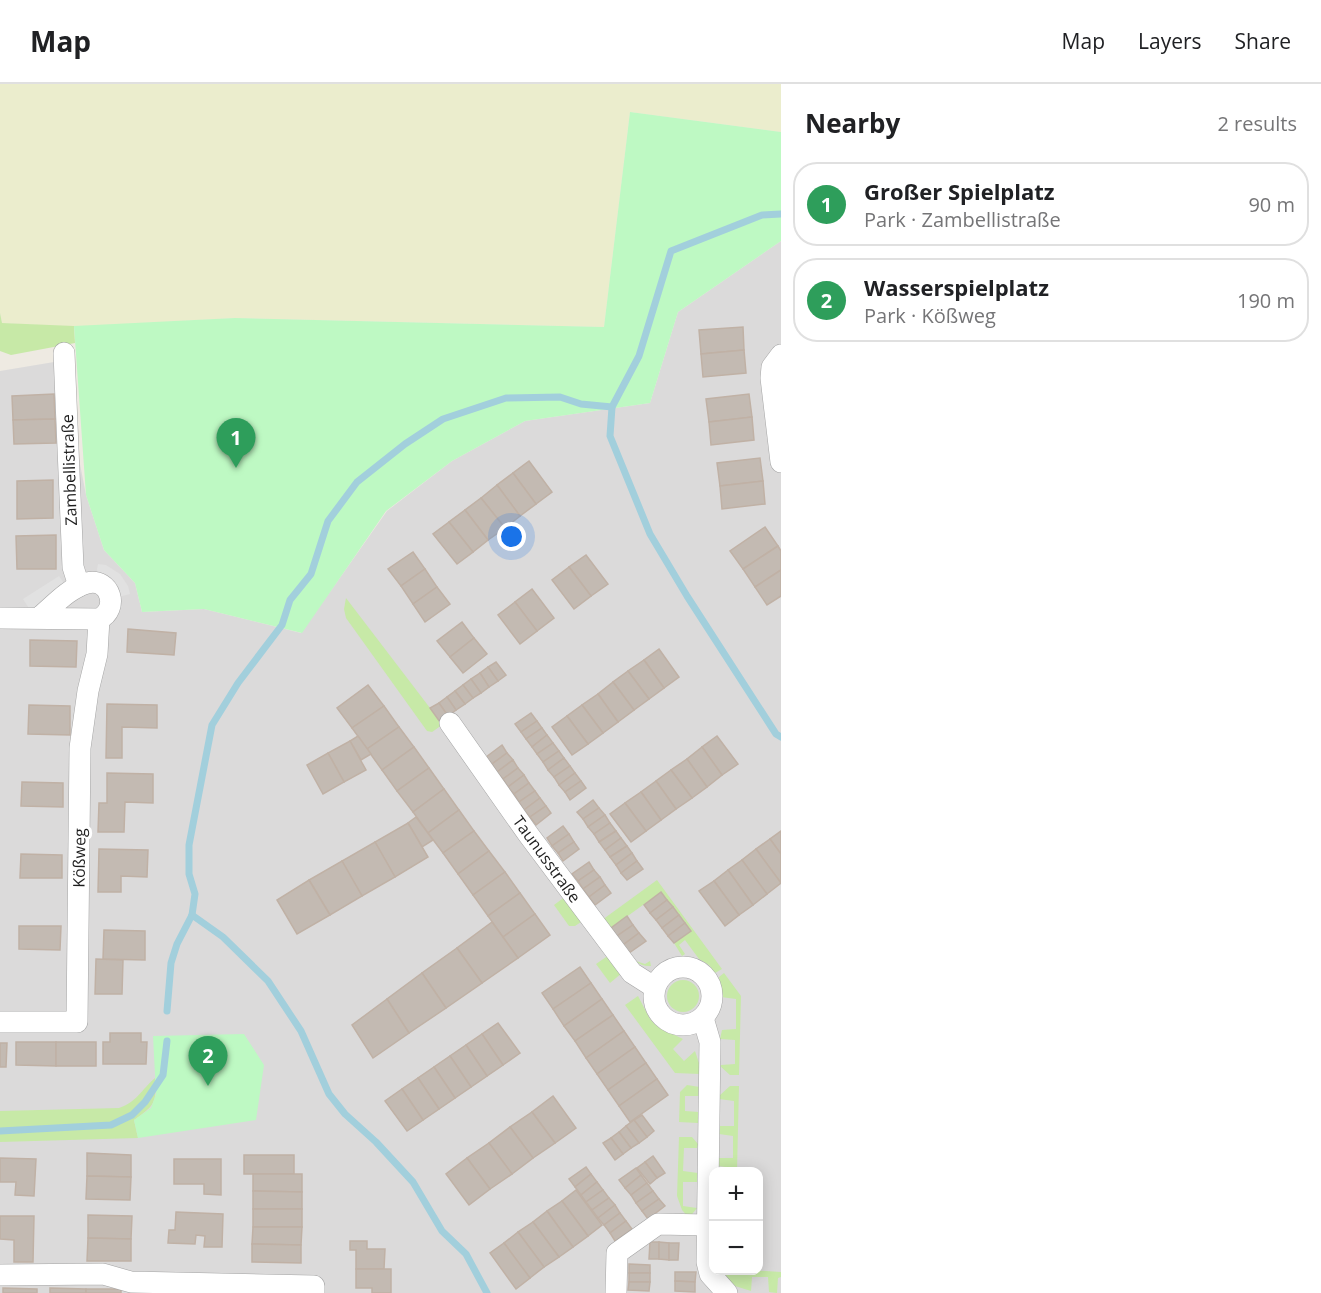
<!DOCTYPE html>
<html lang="en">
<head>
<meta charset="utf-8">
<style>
	:root { --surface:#fff; --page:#f6f6f6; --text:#202124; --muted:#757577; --line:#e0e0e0; --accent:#c90200 }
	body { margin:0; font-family:"Open Sans",sans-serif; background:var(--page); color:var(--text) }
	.controls { position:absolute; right:18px; bottom:18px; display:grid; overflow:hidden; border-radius:12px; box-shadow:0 3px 15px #0003 }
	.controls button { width:54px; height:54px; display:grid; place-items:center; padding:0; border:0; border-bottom:2px solid var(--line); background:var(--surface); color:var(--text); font:30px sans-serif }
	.you { position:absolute; left:512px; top:453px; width:21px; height:21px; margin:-15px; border:4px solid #fff; border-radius:50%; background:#1a73e8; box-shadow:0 0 0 9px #1a73e833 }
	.badge { display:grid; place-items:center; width:39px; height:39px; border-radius:50%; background:var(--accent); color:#fff; font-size:20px; font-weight:700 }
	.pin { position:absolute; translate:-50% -50px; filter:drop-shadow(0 2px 3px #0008) }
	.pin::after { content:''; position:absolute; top:32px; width:21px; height:18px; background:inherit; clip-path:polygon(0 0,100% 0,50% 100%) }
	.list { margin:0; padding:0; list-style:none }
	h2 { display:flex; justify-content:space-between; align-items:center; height:78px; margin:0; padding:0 24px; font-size:26px }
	h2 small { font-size:20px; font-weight:400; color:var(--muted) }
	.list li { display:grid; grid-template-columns:39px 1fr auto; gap:18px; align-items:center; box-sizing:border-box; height:84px; margin:0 12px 12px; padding:0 12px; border:2px solid var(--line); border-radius:24px }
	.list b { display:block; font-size:22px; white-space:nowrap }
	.list p { margin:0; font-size:20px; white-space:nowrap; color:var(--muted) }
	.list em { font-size:20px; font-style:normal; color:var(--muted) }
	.map { position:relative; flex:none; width:781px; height:1209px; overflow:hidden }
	header { display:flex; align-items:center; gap:36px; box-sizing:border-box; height:84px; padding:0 30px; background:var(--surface); border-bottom:2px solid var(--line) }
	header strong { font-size:28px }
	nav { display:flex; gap:33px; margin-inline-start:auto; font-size:21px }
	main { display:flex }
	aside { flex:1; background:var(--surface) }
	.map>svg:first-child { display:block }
	.residential { fill:#dbdada; fill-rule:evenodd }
	.farmland { fill:#ebedcd }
	.grass { fill:#c7e9a7 }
	.park { fill:#bef9c3 }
	.parking { fill:#e1e1e1 }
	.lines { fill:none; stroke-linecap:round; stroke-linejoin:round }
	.stream { stroke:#a2cfdc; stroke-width:7 }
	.building { fill:#c3bab2; stroke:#c0b1a5; stroke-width:1.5 }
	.minor-casing { stroke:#a4a4a4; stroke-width:22 }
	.minor { stroke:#fff; stroke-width:21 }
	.labels { text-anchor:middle; stroke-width:6; stroke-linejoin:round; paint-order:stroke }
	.street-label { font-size:16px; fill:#1d1d1d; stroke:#fff }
</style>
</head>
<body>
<header>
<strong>Map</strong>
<nav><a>Map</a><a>Layers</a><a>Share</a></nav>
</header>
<main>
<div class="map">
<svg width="781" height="1209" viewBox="0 0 781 1209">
	<rect width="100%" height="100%" fill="#eeeae2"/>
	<!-- residential -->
	<path class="residential" d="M 781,157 L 781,1209 L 0,1209 L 0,287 L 60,277 L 86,411 L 104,466 L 135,499 L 142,528 L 204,525 L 301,549 L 387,427 L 452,377 L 525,337 L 650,319 L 678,228 ZM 714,1088 L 758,1088 L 758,1186 L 714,1186 Z"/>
	<!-- farmland -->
	<path class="farmland" d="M 0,0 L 781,0 L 781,48 L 630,28 L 604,243 L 235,234 L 75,243 L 2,239 L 0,229 Z"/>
	<!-- grass -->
	<g class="grass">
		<path d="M 0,229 L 2,239 L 74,242 L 75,259 L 11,271 L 0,267 Z"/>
		<path d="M 346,514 L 430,624 L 442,641 L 432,648 L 427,647 L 346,534 L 344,525 Z"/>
		<path d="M 657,796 L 722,885 L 715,889 L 709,881 L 699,875 L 685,856 L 679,861 L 685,870 L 682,872 L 674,859 L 690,846 L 661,808 L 611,844 L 629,869 L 636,877 L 645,880 L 650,877 L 651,882 C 630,884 613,851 602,836 Z"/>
		<path d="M 566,812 L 584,836 L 575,842 L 569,842 L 554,821 Z"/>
		<path d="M 609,871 L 622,889 L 610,899 L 596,880 Z"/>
		<path d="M 724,889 L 741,912 L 739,991 L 730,991 L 720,982 L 721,981 L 735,980 L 735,956 L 720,955 L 722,946 L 736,945 L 736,915 L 721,913 L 719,893 Z"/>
		<circle cx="683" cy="912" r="16"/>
		<path d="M 638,912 L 650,935 L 658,943 L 683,955 L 673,965 L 684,977 L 695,967 L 700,982 L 700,990 L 675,989 L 625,921 Z"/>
		<path d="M 155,994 C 157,1019 154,1022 134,1036 L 138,1054 L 0,1058 L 0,1027 L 119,1024 C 137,1018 141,1006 155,994 Z"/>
		<path d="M 687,1001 L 700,1003 L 699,1012 L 685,1012 L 685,1027 L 699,1028 L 698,1039 L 679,1038 L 680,1008 Z"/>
		<path d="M 730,1002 L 739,1002 L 737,1087 L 733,1087 L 733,1084 L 718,1082 L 719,1074 L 733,1074 L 733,1052 L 719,1050 L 720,1042 L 734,1042 L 734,1017 L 719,1015 L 719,1012 Z"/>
		<path d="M 679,1053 L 692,1053 L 698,1060 L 697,1064 L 684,1064 L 683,1087 L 698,1089 L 697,1098 L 683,1098 L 683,1122 L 697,1124 L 689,1134 L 682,1126 L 677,1112 Z"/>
		<path d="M 748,1186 L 781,1188 L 781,1193 L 778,1194 L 777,1209 L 769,1208 L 768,1193 L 752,1193 L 751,1207 L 735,1202 L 721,1187 Z"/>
	</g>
	<!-- park -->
	<g class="park">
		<path d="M 630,28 L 781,48 L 781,157 L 678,228 L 650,319 L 525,337 L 452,377 L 386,427 L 302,549 L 204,525 L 142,528 L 135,499 L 104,466 L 86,411 L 74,242 L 235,234 L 604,243 Z"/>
		<path d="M 244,950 L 264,981 L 256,1036 L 138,1054 L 134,1036 L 151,1024 L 156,1010 L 153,952 Z"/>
	</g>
	<!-- parking -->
	<g class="parking">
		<path d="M 98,480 L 106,481 L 120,490 L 128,502 L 130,510 L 118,513 L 96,491 Z"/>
		<path d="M 59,492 L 66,502 L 30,526 L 23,515 Z"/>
	</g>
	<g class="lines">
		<!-- stream -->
		<g class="stream">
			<path d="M 781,130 L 762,131 L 671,167 L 639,272 L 612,323 L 610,352 L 650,450 L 687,512 L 776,650 L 781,653"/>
			<path d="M 192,831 L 223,853 L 268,897 L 301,947 L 329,1010 L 345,1030 L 376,1058 L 413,1098 L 442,1147 L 466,1170 L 487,1209"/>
			<path d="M 167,927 L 171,879 L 177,860 L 192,831 L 195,810 L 189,790 L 189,761 L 212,641 L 238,599 L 282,541 L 290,516 L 311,490 L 328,437 L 357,398 L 405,360 L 443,335 L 506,314 L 560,313 L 581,320 L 612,323"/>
			<path d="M 0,1047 L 111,1041 L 132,1031 L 145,1018 L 163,991 L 167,957"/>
		</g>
	</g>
	<!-- building -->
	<g class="building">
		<path d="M 743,243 L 744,266 L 701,270 L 699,246 Z"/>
		<path d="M 744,266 L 746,289 L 703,293 L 701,270 Z"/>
		<path d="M 54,310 L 55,335 L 13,336 L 12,312 Z"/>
		<path d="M 749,310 L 752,333 L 709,338 L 706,315 Z"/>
		<path d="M 752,333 L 754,356 L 711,361 L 709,338 Z"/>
		<path d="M 55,335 L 56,359 L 14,360 L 13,336 Z"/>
		<path d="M 760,374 L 763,397 L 720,402 L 717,379 Z"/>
		<path d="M 529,377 L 552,408 L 536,420 L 513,389 Z"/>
		<path d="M 513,389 L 536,420 L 520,432 L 497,401 Z"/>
		<path d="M 53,396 L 53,434 L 17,435 L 17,397 Z"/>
		<path d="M 763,397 L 765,420 L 722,425 L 720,402 Z"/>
		<path d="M 497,401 L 520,432 L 505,444 L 481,414 Z"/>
		<path d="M 481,414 L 505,444 L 488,456 L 465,426 Z"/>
		<path d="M 465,426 L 488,456 L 473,468 L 449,438 Z"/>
		<path d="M 449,438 L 473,468 L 457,480 L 433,450 Z"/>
		<path d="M 765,443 L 778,462 L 743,485 L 730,467 Z"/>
		<path d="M 56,451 L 56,485 L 17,485 L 16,452 Z"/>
		<path d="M 778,462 L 781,467 L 781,486 L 755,503 L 743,485 Z"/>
		<path d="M 413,468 L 425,485 L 401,502 L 388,485 Z"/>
		<path d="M 586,471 L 608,500 L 591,512 L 569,483 Z"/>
		<path d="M 569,483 L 591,512 L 574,525 L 552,496 Z"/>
		<path d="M 425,485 L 437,503 L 413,520 L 401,502 Z"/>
		<path d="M 781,486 L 781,512 L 767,521 L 755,503 Z"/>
		<path d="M 437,503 L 450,520 L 425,538 L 413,520 Z"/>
		<path d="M 532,505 L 554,534 L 537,547 L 515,518 Z"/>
		<path d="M 515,518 L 537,547 L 520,560 L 498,531 Z"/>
		<path d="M 462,538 L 474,554 L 450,573 L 437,557 Z"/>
		<path d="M 128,545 L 176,549 L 174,571 L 127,568 Z"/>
		<path d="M 474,554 L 487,570 L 463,589 L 450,573 Z"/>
		<path d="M 30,556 L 77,557 L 76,583 L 30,582 Z"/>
		<path d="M 659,565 L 679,593 L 664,604 L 644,576 Z"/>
		<path d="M 644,576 L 664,604 L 649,615 L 628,587 Z"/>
		<path d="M 496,578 L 506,591 L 498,597 L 488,583 Z"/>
		<path d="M 488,583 L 498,597 L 489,603 L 480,589 Z"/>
		<path d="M 628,587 L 649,615 L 634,626 L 613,598 Z"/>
		<path d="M 480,589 L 489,603 L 481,609 L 471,595 Z"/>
		<path d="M 471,595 L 481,609 L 473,614 L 463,601 Z"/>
		<path d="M 613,598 L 634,626 L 618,638 L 598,610 Z"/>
		<path d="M 368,601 L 384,622 L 352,644 L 337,624 Z"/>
		<path d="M 463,601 L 473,614 L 465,620 L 455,607 Z"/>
		<path d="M 455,607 L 465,620 L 456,626 L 447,613 Z"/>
		<path d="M 598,610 L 618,638 L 603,649 L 582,621 Z"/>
		<path d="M 447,613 L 456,626 L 448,632 L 439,619 Z"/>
		<path d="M 439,619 L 448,632 L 440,638 L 430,624 Z"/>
		<path d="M 107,620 L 157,621 L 157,644 L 122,643 L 122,674 L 106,674 Z"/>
		<path d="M 29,621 L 70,622 L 70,651 L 28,650 Z"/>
		<path d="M 582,621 L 603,649 L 588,660 L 567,632 Z"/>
		<path d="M 384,622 L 399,643 L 367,665 L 352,644 Z"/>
		<path d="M 531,629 L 537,637 L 521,648 L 515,640 Z"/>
		<path d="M 567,632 L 588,660 L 572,671 L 552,643 Z"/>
		<path d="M 537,637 L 542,644 L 526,655 L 521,648 Z"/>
		<path d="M 399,643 L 414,663 L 382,686 L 367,665 Z"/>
		<path d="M 542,644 L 547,651 L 532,663 L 526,655 Z"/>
		<path d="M 547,651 L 553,659 L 537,670 L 532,663 Z"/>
		<path d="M 358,652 L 371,670 L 361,676 L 350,657 Z"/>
		<path d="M 717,652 L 738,680 L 722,691 L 702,663 Z"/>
		<path d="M 350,657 L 366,686 L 344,698 L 328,669 Z"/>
		<path d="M 553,659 L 559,667 L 543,678 L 537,670 Z"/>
		<path d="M 502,661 L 507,669 L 492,680 L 486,673 Z"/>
		<path d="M 414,663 L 429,684 L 397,707 L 382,686 Z"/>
		<path d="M 702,663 L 722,691 L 707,703 L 687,675 Z"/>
		<path d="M 559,667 L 564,674 L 548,686 L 543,678 Z"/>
		<path d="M 328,669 L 344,698 L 323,710 L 307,681 Z"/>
		<path d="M 507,669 L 513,676 L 497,688 L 492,680 Z"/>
		<path d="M 564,674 L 570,682 L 554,693 L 548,686 Z"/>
		<path d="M 687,675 L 707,703 L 692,714 L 671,686 Z"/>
		<path d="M 513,676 L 518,684 L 503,695 L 497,688 Z"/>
		<path d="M 570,682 L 575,689 L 559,701 L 554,693 Z"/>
		<path d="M 429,684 L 444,705 L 413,728 L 397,707 Z"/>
		<path d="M 518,684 L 524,691 L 508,703 L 503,695 Z"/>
		<path d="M 671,686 L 692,714 L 676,725 L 656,697 Z"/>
		<path d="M 107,689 L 153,690 L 153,719 L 125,718 L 124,748 L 98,748 L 99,719 L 107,719 Z"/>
		<path d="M 575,689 L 581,697 L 565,708 L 559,701 Z"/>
		<path d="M 524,691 L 529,699 L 514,710 L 508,703 Z"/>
		<path d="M 581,697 L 586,704 L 570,716 L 565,708 Z"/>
		<path d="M 656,697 L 676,725 L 661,736 L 641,708 Z"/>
		<path d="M 22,698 L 63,699 L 63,723 L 21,722 Z"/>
		<path d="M 529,699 L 535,707 L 519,718 L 514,710 Z"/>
		<path d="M 444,705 L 459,726 L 428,749 L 413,728 Z"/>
		<path d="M 535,707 L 540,714 L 524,726 L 519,718 Z"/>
		<path d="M 641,708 L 661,736 L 646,747 L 625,719 Z"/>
		<path d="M 540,714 L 546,722 L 530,733 L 524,726 Z"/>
		<path d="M 593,716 L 599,724 L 583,735 L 577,728 Z"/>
		<path d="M 625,719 L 646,747 L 631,758 L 610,730 Z"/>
		<path d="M 546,722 L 551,729 L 536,741 L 530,733 Z"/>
		<path d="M 599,724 L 605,731 L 588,743 L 583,735 Z"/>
		<path d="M 459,726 L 474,747 L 443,769 L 428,749 Z"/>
		<path d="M 605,731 L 610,739 L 594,750 L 588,743 Z"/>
		<path d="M 416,733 L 433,756 L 422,763 L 408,739 Z"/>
		<path d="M 408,739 L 428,773 L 395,793 L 375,758 Z"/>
		<path d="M 610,739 L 616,747 L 599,758 L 594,750 Z"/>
		<path d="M 563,742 L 569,750 L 552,762 L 547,754 Z"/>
		<path d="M 474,747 L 489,767 L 458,790 L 443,769 Z"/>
		<path d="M 616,747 L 621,754 L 605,766 L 599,758 Z"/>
		<path d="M 781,747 L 781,770 L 770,755 Z"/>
		<path d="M 569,750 L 574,758 L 558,769 L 552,762 Z"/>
		<path d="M 621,754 L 627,762 L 610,773 L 605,766 Z"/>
		<path d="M 770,755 L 781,770 L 781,799 L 756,765 Z"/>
		<path d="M 375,758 L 395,793 L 362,812 L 342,777 Z"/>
		<path d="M 574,758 L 579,765 L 563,777 L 558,769 Z"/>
		<path d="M 627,762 L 632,769 L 616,781 L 610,773 Z"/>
		<path d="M 99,765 L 148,766 L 147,793 L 121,792 L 121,808 L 98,808 Z"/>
		<path d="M 756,765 L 781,799 L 767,810 L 742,776 Z"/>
		<path d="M 489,767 L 505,788 L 473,811 L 458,790 Z"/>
		<path d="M 632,769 L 637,777 L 621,789 L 616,781 Z"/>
		<path d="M 21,770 L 62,771 L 62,794 L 20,794 Z"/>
		<path d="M 742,776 L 767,810 L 753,821 L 728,786 Z"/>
		<path d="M 342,777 L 362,812 L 330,831 L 309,796 Z"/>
		<path d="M 637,777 L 643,785 L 627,796 L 621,789 Z"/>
		<path d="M 589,778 L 594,786 L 578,797 L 572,790 Z"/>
		<path d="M 594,786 L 600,793 L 583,805 L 578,797 Z"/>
		<path d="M 728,786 L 753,821 L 739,831 L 714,797 Z"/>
		<path d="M 505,788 L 520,809 L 488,832 L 473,811 Z"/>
		<path d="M 600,793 L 605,801 L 589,813 L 583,805 Z"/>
		<path d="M 309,796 L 330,831 L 297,850 L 277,816 Z"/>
		<path d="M 714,797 L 739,831 L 725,842 L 699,807 Z"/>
		<path d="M 605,801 L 611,809 L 595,821 L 589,813 Z"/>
		<path d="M 661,808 L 667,816 L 650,829 L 644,821 Z"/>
		<path d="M 520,809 L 535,830 L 503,853 L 488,832 Z"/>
		<path d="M 667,816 L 673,823 L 656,836 L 650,829 Z"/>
		<path d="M 673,823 L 679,831 L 662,844 L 656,836 Z"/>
		<path d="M 535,830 L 550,851 L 518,874 L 503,853 Z"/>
		<path d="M 679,831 L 685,839 L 668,852 L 662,844 Z"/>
		<path d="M 627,832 L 633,841 L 617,852 L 611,844 Z"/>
		<path d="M 492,838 L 518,874 L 482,899 L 457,864 Z"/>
		<path d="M 685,839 L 691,847 L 674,859 L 668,852 Z"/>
		<path d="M 633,841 L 639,849 L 623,861 L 617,852 Z"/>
		<path d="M 19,842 L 61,842 L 60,866 L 19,865 Z"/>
		<path d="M 104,846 L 145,847 L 145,876 L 103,875 Z"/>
		<path d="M 639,849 L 646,857 L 629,869 L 623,861 Z"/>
		<path d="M 457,864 L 482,899 L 446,924 L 422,889 Z"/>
		<path d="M 96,875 L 123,876 L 122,910 L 95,910 Z"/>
		<path d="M 580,883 L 591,899 L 553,925 L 542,909 Z"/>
		<path d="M 422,889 L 446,924 L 409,949 L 387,915 Z"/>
		<path d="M 591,899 L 602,915 L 564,942 L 553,925 Z"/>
		<path d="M 387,915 L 409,949 L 373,974 L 352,941 Z"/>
		<path d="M 602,915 L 613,931 L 575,957 L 564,942 Z"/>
		<path d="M 613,931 L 624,947 L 586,974 L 575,957 Z"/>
		<path d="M 498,939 L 520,969 L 503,981 L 482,950 Z"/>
		<path d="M 624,947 L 635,963 L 597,990 L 586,974 Z"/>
		<path d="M 110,949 L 141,949 L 141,958 L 147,958 L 146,980 L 103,980 L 103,958 L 110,958 Z"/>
		<path d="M 482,950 L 503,981 L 487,992 L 466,961 Z"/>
		<path d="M 16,958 L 56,958 L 56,982 L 16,981 Z"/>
		<rect x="56" y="958" width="40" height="24"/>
		<path d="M 0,959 L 7,959 L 6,983 L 0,983 Z"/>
		<path d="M 466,961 L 487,992 L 471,1003 L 450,972 Z"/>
		<path d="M 635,963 L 646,979 L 608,1006 L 597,990 Z"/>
		<path d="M 450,972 L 471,1003 L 455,1014 L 434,983 Z"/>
		<path d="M 646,979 L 657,995 L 619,1022 L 608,1006 Z"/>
		<path d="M 434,983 L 455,1014 L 439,1025 L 418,994 Z"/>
		<path d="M 418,994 L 439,1025 L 423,1036 L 402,1005 Z"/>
		<path d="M 657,995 L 668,1011 L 630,1038 L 619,1022 Z"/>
		<path d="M 402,1005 L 423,1036 L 407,1047 L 385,1017 Z"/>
		<path d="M 553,1012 L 576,1044 L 555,1059 L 532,1028 Z"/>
		<path d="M 532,1028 L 555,1059 L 533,1074 L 510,1043 Z"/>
		<path d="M 642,1031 L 654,1047 L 647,1053 L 634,1036 Z"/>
		<path d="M 634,1036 L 647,1053 L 639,1059 L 626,1042 Z"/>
		<path d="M 626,1042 L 639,1059 L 631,1064 L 619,1048 Z"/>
		<path d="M 510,1043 L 533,1074 L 512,1090 L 489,1059 Z"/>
		<path d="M 619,1048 L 631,1064 L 623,1070 L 611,1054 Z"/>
		<path d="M 611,1054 L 623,1070 L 615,1076 L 603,1059 Z"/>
		<path d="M 489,1059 L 512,1090 L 490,1105 L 467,1074 Z"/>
		<path d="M 87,1069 L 131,1071 L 131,1093 L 87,1092 Z"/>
		<rect x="244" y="1071" width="50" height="19"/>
		<path d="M 653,1072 L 665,1089 L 657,1094 L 645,1078 Z"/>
		<path d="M 0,1074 L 36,1075 L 34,1112 L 15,1111 L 16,1098 L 0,1098 Z"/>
		<path d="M 467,1074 L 490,1105 L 469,1121 L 446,1090 Z"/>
		<path d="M 174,1075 L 221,1075 L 221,1111 L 204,1110 L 204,1100 L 174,1100 Z"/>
		<path d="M 645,1078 L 657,1094 L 650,1100 L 637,1084 Z"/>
		<path d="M 586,1083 L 591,1090 L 575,1103 L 569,1095 Z"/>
		<path d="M 636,1084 L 641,1091 L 625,1104 L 619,1096 Z"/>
		<path d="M 253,1090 L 302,1090 L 302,1108 L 253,1107 Z"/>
		<path d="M 591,1090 L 597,1098 L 581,1111 L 575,1103 Z"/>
		<path d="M 641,1091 L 647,1099 L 631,1111 L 625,1104 Z"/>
		<path d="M 87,1092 L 131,1093 L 130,1116 L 86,1115 Z"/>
		<path d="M 597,1098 L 603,1106 L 586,1118 L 581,1111 Z"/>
		<path d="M 647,1099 L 653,1107 L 636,1119 L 631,1111 Z"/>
		<path d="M 576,1106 L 602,1141 L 588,1152 L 562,1117 Z"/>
		<path d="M 603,1106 L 609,1114 L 592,1126 L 586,1118 Z"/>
		<path d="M 253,1107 L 302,1108 L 302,1125 L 253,1125 Z"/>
		<path d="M 653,1107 L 659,1115 L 642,1127 L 636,1119 Z"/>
		<path d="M 609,1114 L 615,1121 L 598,1134 L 592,1126 Z"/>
		<path d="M 659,1115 L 665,1122 L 648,1135 L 642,1127 Z"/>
		<path d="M 562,1117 L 588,1152 L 573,1163 L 547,1127 Z"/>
		<path d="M 615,1121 L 620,1129 L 604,1141 L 598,1134 Z"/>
		<rect x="253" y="1125" width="49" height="18"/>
		<path d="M 547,1127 L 573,1163 L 559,1173 L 533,1138 Z"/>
		<path d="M 176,1128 L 223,1130 L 222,1163 L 204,1163 L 205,1152 L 196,1151 L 195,1160 L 168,1159 L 169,1146 L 175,1146 Z"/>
		<path d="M 620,1129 L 626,1137 L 610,1149 L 604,1141 Z"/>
		<path d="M 88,1131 L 132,1132 L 131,1155 L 88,1154 Z"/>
		<path d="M 0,1132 L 34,1132 L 33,1178 L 14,1178 L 14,1156 L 0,1155 Z"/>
		<path d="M 626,1137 L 632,1145 L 615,1157 L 610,1149 Z"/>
		<path d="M 533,1138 L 559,1173 L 544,1183 L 518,1148 Z"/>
		<path d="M 253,1143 L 302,1143 L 301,1161 L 252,1160 Z"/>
		<path d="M 518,1148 L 544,1183 L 530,1194 L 504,1159 Z"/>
		<path d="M 88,1154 L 131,1155 L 131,1177 L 87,1177 Z"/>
		<path d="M 350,1157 L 367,1157 L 367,1165 L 385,1165 L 384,1185 L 356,1185 L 356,1166 L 350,1166 Z"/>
		<path d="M 650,1158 L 659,1158 L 659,1175 L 649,1175 Z"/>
		<path d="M 659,1158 L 669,1159 L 669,1176 L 659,1175 Z"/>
		<path d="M 504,1159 L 530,1194 L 516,1205 L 490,1169 Z"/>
		<path d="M 669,1159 L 679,1159 L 678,1176 L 669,1176 Z"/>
		<path d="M 252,1160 L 301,1161 L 301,1179 L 252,1178 Z"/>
		<path d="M 629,1180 L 650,1181 L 650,1189 L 629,1189 Z"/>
		<path d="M 356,1185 L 391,1185 L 391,1209 L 372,1209 L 372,1204 L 356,1204 Z"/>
		<path d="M 675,1188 L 696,1188 L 695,1198 L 675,1197 Z"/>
		<rect x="629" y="1189" width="21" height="9"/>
		<path d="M 675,1197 L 695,1198 L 695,1208 L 675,1207 Z"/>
		<path d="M 629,1198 L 650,1198 L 649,1207 L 628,1206 Z"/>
		<path d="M 3,1204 L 37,1205 L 37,1209 L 3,1209 Z"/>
		<path d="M 50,1204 L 86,1205 L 86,1209 L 50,1209 Z"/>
		<rect x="86" y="1205" width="35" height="4"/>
	</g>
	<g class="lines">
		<!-- minor casing -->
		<g class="minor-casing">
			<g id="minor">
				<path d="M 64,269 L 73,483 L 79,502"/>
				<path d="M 781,271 L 772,283 L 771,294 L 781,378"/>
				<path d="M 0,534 L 99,535 C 120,525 110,493 87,499 C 69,504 54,521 40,533"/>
				<path d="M 450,639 L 528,750 L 632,889 L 654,903"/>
				<circle cx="683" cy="912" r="29"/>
				<path d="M 703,934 L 710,958 L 707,1178 L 710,1190 L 727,1209"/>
				<path d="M 0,938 L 77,938 L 80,664 L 88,607 L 97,570 L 99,535"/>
				<path d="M 0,1191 L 103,1190 L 131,1198 L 314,1202 L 314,1209"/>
				<path d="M 616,1209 L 617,1169 L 658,1140 L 707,1141"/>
			</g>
		</g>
		<!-- minor -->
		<use href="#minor" class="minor"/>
	</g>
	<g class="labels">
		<!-- street labels -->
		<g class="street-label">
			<text transform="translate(69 386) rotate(-92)" y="6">Zambellistraße</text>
			<text transform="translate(79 774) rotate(-89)" y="6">Kößweg</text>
			<text transform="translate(547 775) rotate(54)" y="6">Taunusstraße</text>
		</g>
	</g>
</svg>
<div class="controls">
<button>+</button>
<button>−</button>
</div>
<div class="you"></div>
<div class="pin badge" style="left:236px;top:384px;background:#2e9e5b">1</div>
<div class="pin badge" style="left:208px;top:1002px;background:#2e9e5b">2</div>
</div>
<aside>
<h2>Nearby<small>2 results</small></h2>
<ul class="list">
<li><span class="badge" style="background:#2e9e5b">1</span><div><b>Großer Spielplatz</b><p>Park · Zambellistraße</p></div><em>90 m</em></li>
<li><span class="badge" style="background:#2e9e5b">2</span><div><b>Wasserspielplatz</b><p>Park · Kößweg</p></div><em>190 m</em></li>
</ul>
</aside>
</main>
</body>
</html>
